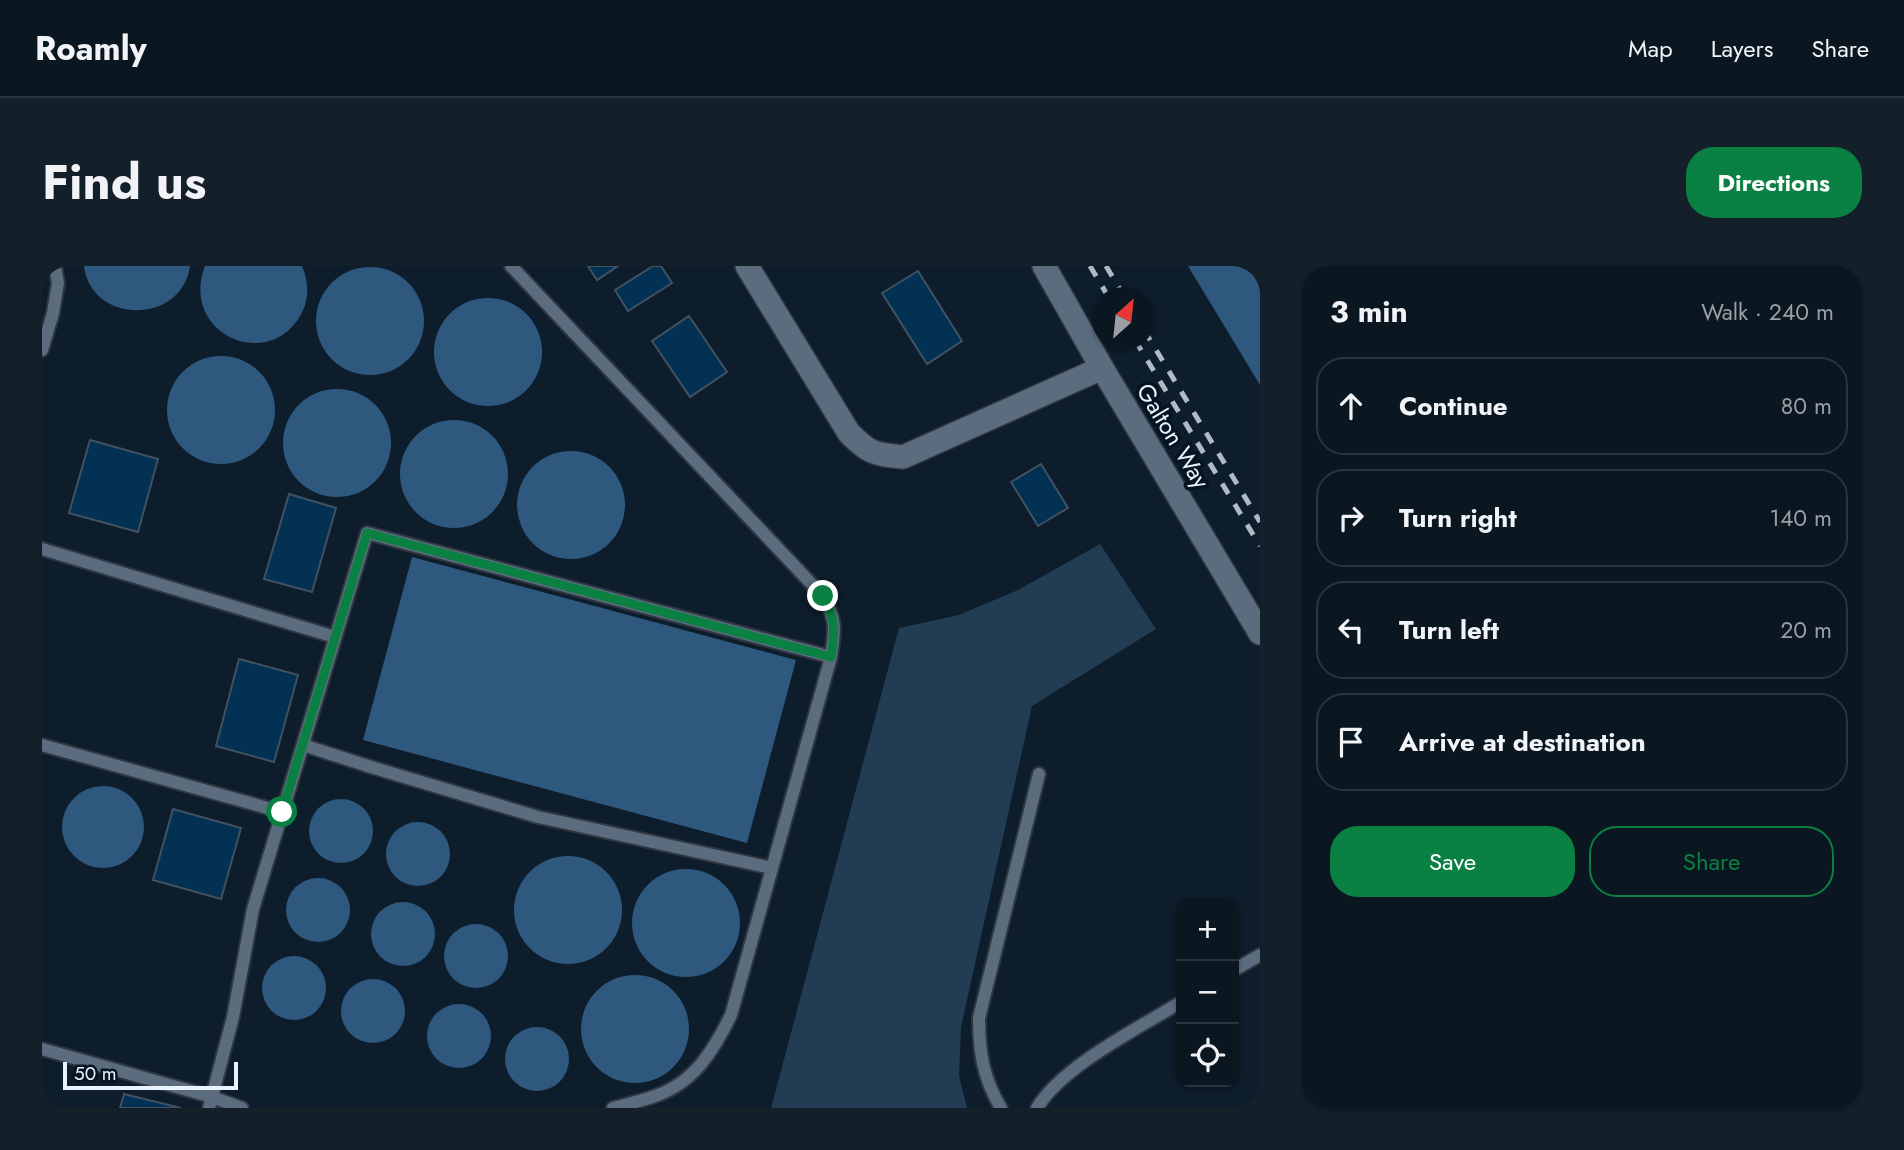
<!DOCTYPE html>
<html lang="en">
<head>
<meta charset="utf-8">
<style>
	:root { --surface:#0a1620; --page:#131f29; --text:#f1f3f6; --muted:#999fa5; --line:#2a353e; --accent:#0b8043 }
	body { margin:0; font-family:Jost,sans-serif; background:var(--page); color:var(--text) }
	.controls { position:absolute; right:21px; bottom:21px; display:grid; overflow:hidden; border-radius:14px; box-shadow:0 2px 5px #0004 }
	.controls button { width:63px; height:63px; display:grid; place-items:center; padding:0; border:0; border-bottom:2px solid var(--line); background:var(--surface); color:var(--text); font:35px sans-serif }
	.compass { position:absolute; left:1050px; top:21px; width:63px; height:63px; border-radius:50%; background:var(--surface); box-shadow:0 2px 5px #0004; rotate:27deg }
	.scale { position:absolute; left:21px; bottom:18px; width:175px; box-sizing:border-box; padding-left:7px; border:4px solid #e9f3fd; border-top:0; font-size:19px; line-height:24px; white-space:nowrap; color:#e9f3fd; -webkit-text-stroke:5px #051421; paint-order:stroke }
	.stop { position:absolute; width:21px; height:21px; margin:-16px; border:5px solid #0b8043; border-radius:50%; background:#fff }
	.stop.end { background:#0b8043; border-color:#fff; box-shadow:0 2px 7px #0008 }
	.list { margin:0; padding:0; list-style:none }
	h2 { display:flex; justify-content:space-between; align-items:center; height:91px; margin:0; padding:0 28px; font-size:30px }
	h2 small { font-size:23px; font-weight:400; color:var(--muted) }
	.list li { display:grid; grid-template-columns:46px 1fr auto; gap:21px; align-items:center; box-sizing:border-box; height:98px; margin:0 14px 14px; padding:0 14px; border:2px solid var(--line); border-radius:28px }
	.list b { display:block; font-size:26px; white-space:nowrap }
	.list em { font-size:23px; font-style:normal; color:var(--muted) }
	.actions { display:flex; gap:14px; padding:21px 28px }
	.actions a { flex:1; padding:16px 0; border:2px solid var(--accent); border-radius:28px; text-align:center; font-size:24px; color:var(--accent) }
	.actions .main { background:var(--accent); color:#fff }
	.icon { flex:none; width:38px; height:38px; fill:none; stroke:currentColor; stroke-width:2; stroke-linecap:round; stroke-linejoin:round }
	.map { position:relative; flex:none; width:1218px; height:842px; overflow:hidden; border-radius:28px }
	header { display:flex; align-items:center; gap:42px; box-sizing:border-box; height:98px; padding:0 35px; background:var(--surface); border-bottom:2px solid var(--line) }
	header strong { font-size:33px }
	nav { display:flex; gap:38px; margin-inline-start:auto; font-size:24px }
	.intro { display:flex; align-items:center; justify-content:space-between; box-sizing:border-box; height:168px; padding:0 42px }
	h1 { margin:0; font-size:49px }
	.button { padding:18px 32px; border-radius:28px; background:var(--accent); color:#fff; font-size:24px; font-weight:700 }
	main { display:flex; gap:42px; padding:0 42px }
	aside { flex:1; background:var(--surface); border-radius:28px; box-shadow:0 2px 5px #0004 }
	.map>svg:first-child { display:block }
	.green { fill:#223c53 }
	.water { fill:#2e587e }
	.building { fill:#033153; stroke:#405162; stroke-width:2 }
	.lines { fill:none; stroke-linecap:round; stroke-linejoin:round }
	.lane-casing { stroke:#2f3642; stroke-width:16 }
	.street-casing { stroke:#2f3642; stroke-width:26 }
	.lane { stroke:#5a6c7d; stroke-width:12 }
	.street { stroke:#5a6c7d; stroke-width:23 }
	.rail { stroke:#aebac5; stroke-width:5; stroke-dasharray:12 12; stroke-linecap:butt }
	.route { stroke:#0b8043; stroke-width:9 }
	.labels { text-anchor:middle; stroke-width:7; stroke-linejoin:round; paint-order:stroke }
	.street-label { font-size:24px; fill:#e9f3fd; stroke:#051421 }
</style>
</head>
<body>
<header>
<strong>Roamly</strong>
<nav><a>Map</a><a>Layers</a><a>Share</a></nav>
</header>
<div class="intro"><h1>Find us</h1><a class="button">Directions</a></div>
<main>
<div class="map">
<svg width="1218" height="842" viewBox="0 0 1218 842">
	<rect width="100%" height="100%" fill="#0e1d2b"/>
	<!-- green -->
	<path class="green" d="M 1058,278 L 1114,363 L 990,440 L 919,761 L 917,810 L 925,842 L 729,842 L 857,362 L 917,349 L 976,324 Z"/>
	<!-- water -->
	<g class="water">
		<path d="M 42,0 L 148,0 C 140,59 49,59 42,0 Z"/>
		<path d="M 163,0 L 260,0 C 266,13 267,29 262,42 C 233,110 136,70 163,0 Z"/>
		<path d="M 1146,0 L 1218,0 L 1218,119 Z"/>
		<circle cx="328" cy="55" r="54"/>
		<circle cx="446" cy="86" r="54"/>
		<circle cx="179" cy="144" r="54"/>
		<circle cx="295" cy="177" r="54"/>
		<circle cx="412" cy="208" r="54"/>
		<circle cx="529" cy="239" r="54"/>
		<path d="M 370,291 L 754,394 L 705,577 L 321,474 Z"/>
		<circle cx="61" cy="561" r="41"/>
		<circle cx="299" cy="565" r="32"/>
		<circle cx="376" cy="588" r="32"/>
		<circle cx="526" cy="644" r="54"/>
		<circle cx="644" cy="657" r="54"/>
		<circle cx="276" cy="644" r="32"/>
		<circle cx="361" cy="668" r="32"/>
		<circle cx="434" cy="690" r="32"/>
		<circle cx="252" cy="722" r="32"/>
		<circle cx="593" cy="763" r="54"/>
		<circle cx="331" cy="745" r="32"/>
		<circle cx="417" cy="770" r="32"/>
		<circle cx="495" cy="793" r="32"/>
	</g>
	<!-- building -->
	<g class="building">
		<path d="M 546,0 L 576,0 L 555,14 Z"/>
		<path d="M 611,0 L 619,0 L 630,17 L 586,45 L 573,24 Z"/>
		<path d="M 876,5 L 920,75 L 885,98 L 840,27 Z"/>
		<path d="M 647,50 L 685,106 L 648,131 L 610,75 Z"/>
		<path d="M 48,174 L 116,193 L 96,266 L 27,247 Z"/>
		<path d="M 999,198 L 1026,242 L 996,260 L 969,216 Z"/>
		<path d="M 247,228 L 294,242 L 270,326 L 222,313 Z"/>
		<path d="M 197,393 L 256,409 L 232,496 L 174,480 Z"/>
		<path d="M 131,543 L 199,562 L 179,633 L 111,614 Z"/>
		<path d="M 82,828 L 139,842 L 78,842 Z"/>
	</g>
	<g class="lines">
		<!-- lane casing -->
		<g class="lane-casing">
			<g id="lane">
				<path d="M 469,0 L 781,330 C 795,355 793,364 789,391 L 689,749 C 672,784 652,817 613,830 C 599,835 585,838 571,842"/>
				<path d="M 0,84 L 11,47 L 16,17 L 13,0"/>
				<path d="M 0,283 L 293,371"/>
				<path d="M 0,479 L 240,546"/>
				<path d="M 261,479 L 329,501 L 496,551 L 730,602"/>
				<path d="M 1192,704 L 1218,689"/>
				<path d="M 0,783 L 170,831 L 200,842"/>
				<path d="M 167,842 L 191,751 L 211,643 L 325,267 L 789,391"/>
				<path d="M 959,842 C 941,812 937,786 937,752 L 997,508"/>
				<path d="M 995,842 C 1020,800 1097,762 1139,736"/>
			</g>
		</g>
		<!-- street casing -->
		<g class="street-casing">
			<g id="street">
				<path d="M 705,0 L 807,167 C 828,188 832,188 861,191 L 1060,102"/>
				<path d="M 1002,0 L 1060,102 L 1218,367"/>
			</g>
		</g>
		<!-- lane -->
		<use href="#lane" class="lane"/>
		<!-- street -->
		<use href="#street" class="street"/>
		<!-- rail -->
		<g class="rail">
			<path d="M 1048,0 L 1067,32"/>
			<path d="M 1064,0 L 1083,32"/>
			<path d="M 1102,64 L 1218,256"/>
			<path d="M 1093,74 L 1218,280"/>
		</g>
	</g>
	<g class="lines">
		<!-- route -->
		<path class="route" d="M 240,546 L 325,267 L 789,391 C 793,365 794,354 781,330"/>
	</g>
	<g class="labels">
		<!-- street labels -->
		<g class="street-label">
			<text transform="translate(1131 170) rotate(59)" y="8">Galton Way</text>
		</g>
	</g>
</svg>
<div class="controls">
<button>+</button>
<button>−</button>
<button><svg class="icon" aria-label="locate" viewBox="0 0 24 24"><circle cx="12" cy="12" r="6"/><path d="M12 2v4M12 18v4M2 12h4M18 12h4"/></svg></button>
</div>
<svg class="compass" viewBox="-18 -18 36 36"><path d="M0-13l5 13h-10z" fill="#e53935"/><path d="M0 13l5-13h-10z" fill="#999fa5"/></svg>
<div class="scale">50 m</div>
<div class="stop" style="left:240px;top:546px"></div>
<div class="stop end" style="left:781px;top:330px"></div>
</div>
<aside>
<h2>3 min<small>Walk · 240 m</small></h2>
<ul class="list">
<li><svg class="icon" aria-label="ahead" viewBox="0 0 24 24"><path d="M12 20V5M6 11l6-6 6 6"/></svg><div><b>Continue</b></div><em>80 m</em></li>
<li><svg class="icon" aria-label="right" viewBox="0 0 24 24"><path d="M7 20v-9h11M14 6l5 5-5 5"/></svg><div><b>Turn right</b></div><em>140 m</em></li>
<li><svg class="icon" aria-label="left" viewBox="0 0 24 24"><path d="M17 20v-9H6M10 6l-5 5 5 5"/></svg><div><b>Turn left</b></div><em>20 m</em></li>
<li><svg class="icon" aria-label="arrive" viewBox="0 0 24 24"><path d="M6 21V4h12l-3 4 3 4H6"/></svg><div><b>Arrive at destination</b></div></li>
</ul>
<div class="actions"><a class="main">Save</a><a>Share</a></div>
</aside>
</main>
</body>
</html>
